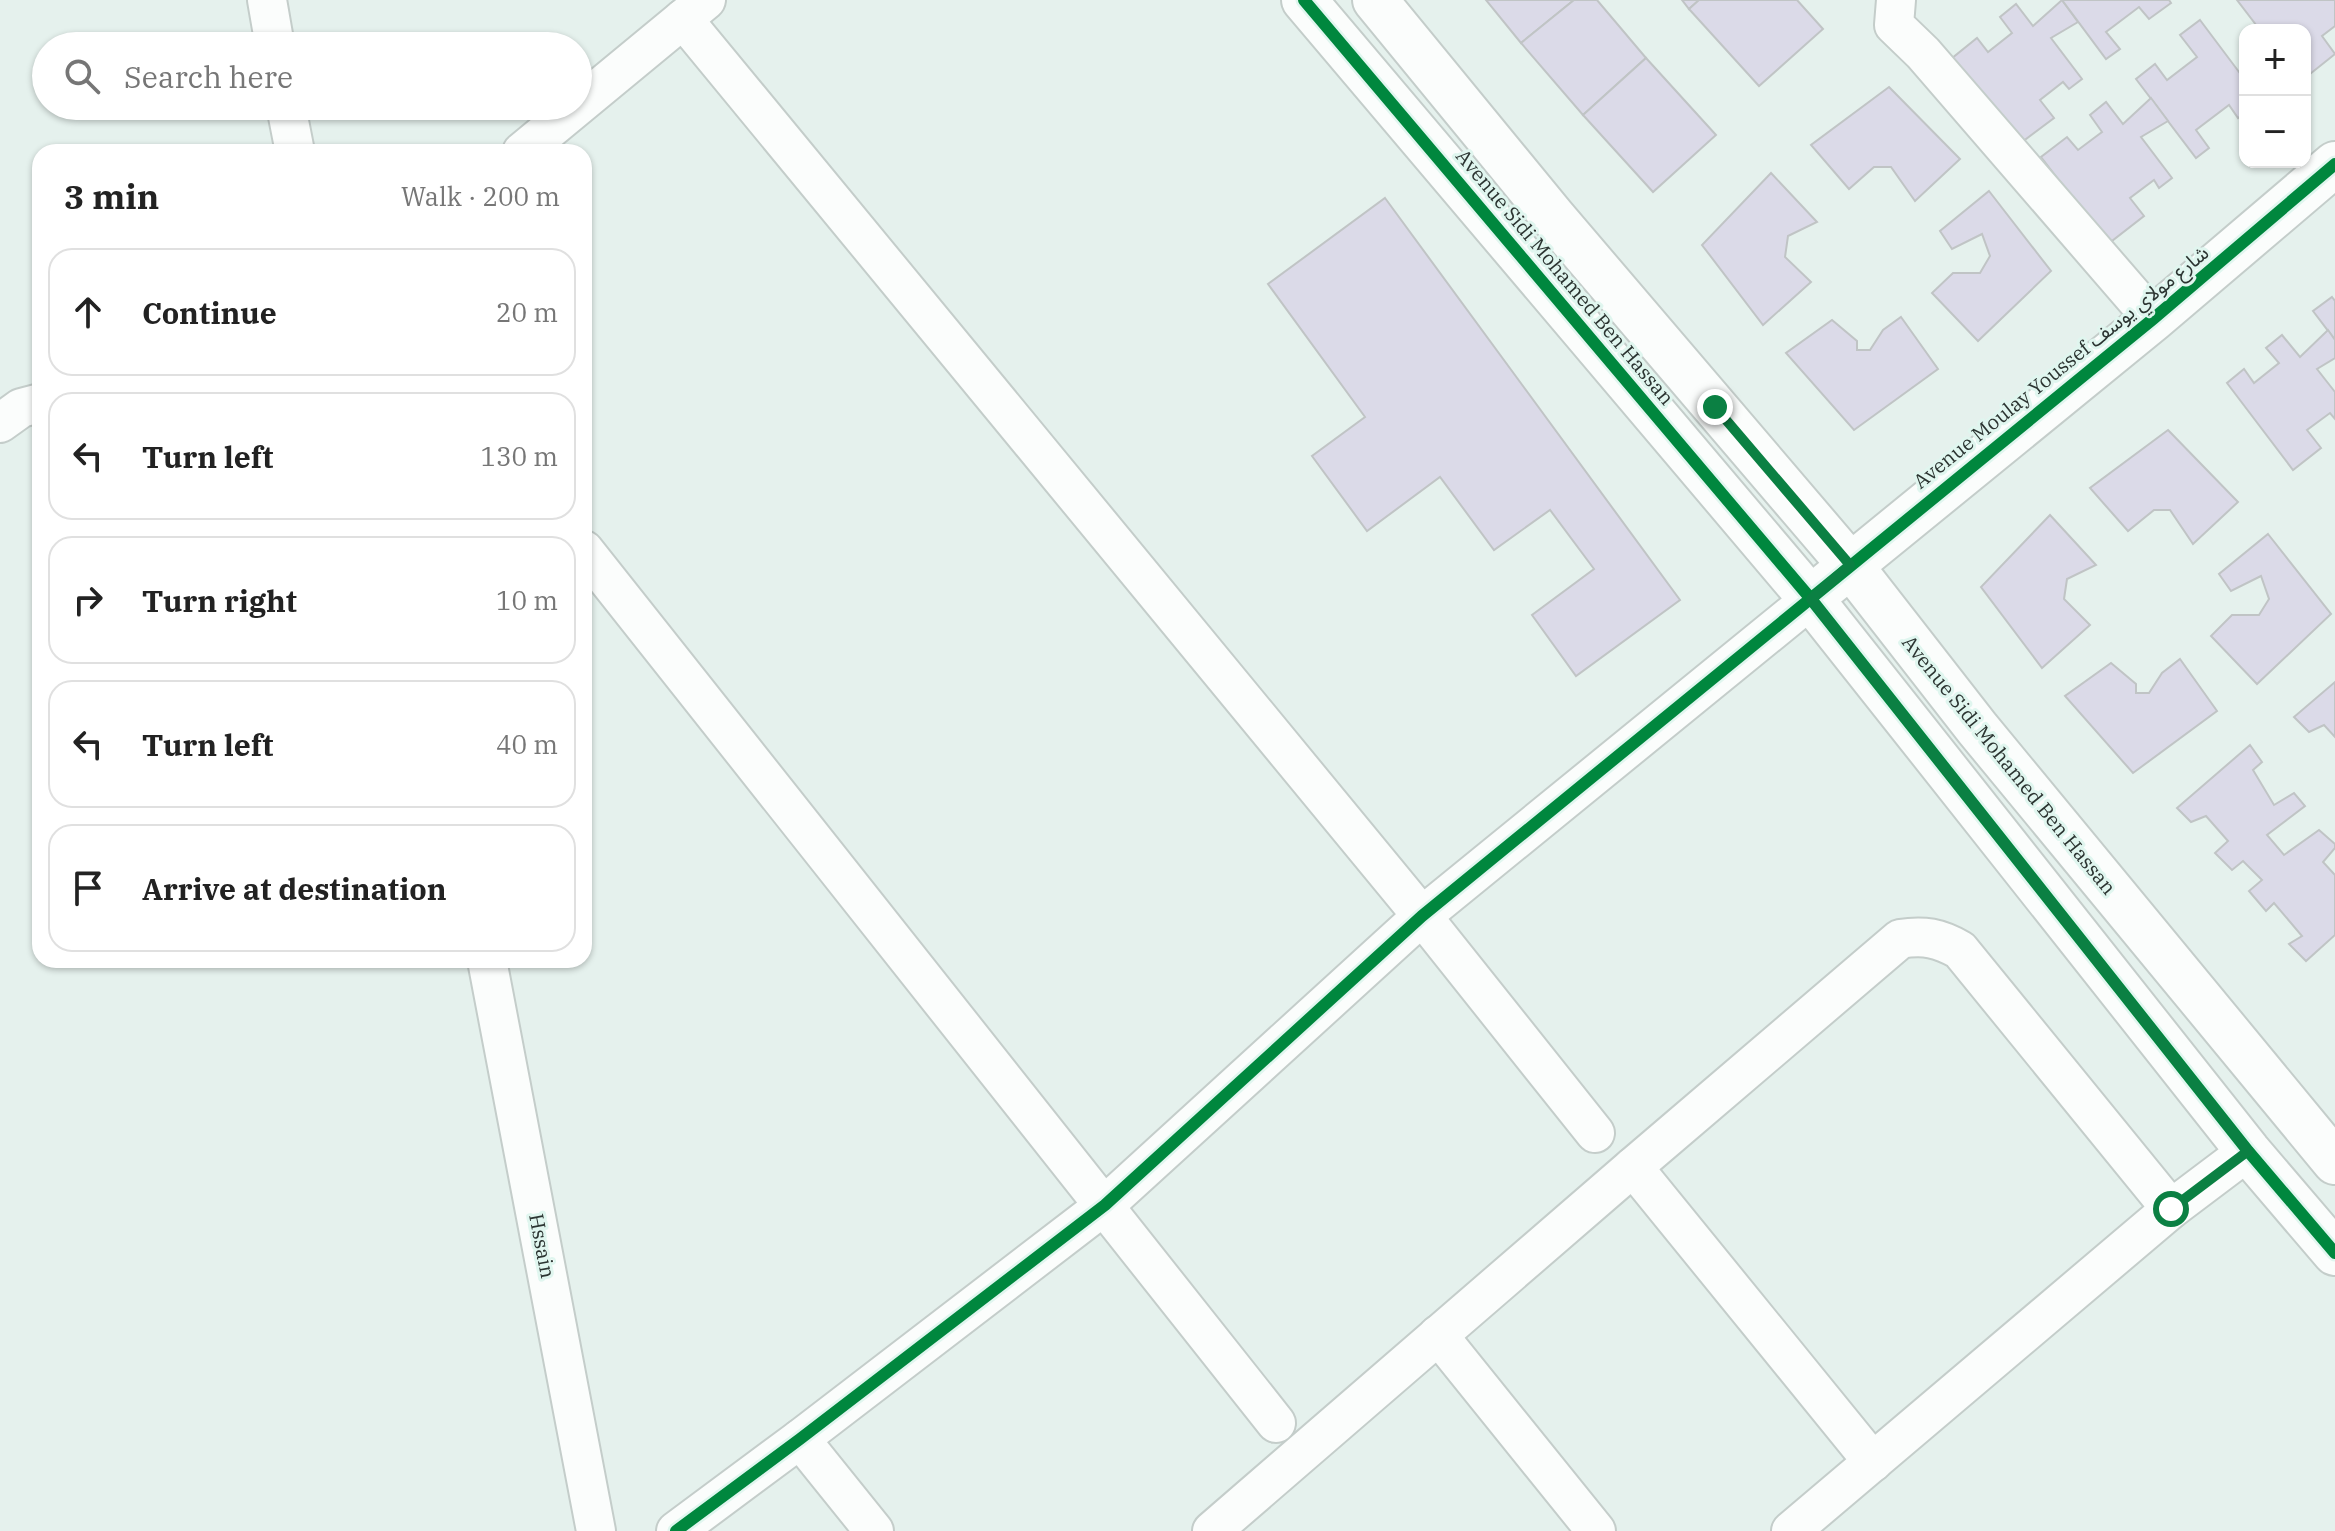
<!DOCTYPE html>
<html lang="en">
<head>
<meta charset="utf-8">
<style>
	:root { --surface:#fff; --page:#f2f2f2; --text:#222; --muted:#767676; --line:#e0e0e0 }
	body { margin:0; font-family:"IBM Plex Serif","Noto Sans Arabic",serif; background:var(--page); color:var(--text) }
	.controls { position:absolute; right:24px; top:24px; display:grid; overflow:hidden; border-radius:16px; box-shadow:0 2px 6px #0004 }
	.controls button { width:72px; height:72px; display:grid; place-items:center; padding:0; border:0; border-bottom:2px solid var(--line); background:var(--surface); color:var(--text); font:40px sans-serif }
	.stop { position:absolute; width:24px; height:24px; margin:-18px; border:6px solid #0b8043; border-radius:50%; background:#fff }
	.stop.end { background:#0b8043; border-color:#fff; box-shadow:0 2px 8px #0008 }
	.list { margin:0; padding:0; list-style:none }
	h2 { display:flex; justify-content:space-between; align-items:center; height:104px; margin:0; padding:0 32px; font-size:34px }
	h2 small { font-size:26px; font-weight:400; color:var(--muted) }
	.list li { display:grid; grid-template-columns:52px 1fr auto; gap:24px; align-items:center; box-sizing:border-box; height:128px; margin:0 16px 16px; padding:0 16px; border:2px solid var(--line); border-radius:24px }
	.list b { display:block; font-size:30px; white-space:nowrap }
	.list em { font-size:26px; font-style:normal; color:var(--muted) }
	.icon { flex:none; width:44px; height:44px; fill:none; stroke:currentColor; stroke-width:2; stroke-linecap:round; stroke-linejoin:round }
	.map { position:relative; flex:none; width:2335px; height:1531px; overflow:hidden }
	.search { position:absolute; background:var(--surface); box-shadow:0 2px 6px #0004; left:32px; top:32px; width:560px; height:88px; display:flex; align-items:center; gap:20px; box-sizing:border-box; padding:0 28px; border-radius:44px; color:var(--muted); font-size:30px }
	.panel { position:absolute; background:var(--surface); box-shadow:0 2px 6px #0004; left:32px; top:144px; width:560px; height:824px; border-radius:24px }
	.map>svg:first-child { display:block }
	.building { fill:#dbdae8; stroke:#c0c4c5; stroke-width:2 }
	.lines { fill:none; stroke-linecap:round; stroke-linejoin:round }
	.street-casing { stroke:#c4cdca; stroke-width:42 }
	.secondary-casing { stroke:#c4cdca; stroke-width:48 }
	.street { stroke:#fbfdfc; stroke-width:38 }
	.secondary { stroke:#fbfdfc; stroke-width:44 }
	.cycleway-casing { stroke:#e0f6ef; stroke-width:17 }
	.cycleway { stroke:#00873e; stroke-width:12 }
	.route { stroke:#0b8043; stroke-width:10 }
	.labels { text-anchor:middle; stroke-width:6; stroke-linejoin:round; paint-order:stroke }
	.street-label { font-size:20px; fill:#2b3431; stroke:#e0f6ef }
</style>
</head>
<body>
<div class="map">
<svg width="2335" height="1531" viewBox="0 0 2335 1531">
	<rect width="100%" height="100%" fill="#e5f1ed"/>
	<!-- building -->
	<g class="building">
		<path d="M 1486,0 L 1574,0 L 1521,43 Z"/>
		<path d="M 1574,0 L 1597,0 L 1646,58 L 1583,115 L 1521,43 Z"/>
		<path d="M 1682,0 L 1699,0 L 1689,9 Z"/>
		<path d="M 1699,0 L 1797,0 L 1823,29 L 1759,86 L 1689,9 Z"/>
		<path d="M 2062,0 L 2078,22 L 2051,38 L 2082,79 L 2069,89 L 2063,82 L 2040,100 L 2054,118 L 2018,145 L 1951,59 L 1977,38 L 1988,52 L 2012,33 L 2000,17 L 2016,4 L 2033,26 Z"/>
		<path d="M 2062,0 L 2169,0 L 2171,3 L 2149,19 L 2139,7 L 2106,32 L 2120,49 L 2106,59 Z"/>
		<path d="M 2237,0 L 2335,0 L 2335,26 L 2322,36 L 2335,54 L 2305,78 L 2305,30 L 2260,30 Z"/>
		<path d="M 2200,20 L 2245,80 L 2245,113 L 2238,118 L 2229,105 L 2196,130 L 2209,148 L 2196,158 L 2136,79 L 2155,64 L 2167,80 L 2197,57 L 2180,35 Z"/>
		<path d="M 1646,58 L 1716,135 L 1653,192 L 1583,115 Z"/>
		<path d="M 1889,87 L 1960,159 L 1915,201 L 1891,167 L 1874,167 L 1849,189 L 1811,145 Z"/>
		<path d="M 2151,98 L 2168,121 L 2141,137 L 2172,178 L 2159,188 L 2154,180 L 2130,198 L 2144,216 L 2108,244 L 2041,157 L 2067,137 L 2078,150 L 2102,132 L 2090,115 L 2106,102 L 2123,124 Z"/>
		<path d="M 1771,173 L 1817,222 L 1788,236 L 1785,257 L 1811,282 L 1763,325 L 1702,245 Z"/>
		<path d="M 1989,191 L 2051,271 L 1978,341 L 1932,293 L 1953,273 L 1980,273 L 1990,256 L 1982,234 L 1952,249 L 1940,231 Z"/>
		<path d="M 1385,198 L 1680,600 L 1576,676 L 1532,615 L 1594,569 L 1550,510 L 1494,550 L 1440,477 L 1367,531 L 1312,456 L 1365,417 L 1268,284 Z"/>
		<path d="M 2332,297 L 2335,301 L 2335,340 L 2313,311 Z"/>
		<path d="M 1901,317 L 1938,369 L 1854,430 L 1786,353 L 1832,320 L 1857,341 L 1857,350 L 1870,350 L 1883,330 Z"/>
		<path d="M 2328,330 L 2335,340 L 2335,358 L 2317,369 L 2335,392 L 2335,419 L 2330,413 L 2307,430 L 2321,448 L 2293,470 L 2227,383 L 2244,369 L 2254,383 L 2279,363 L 2266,348 L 2282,335 L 2300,357 Z"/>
		<path d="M 2168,430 L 2238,502 L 2193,544 L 2170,510 L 2154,510 L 2128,531 L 2090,488 Z"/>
		<path d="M 2050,515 L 2096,565 L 2067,579 L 2064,599 L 2090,625 L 2042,668 L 1981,587 Z"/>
		<path d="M 2268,534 L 2331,614 L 2257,684 L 2211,636 L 2232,615 L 2259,615 L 2269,599 L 2261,576 L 2231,591 L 2219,574 Z"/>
		<path d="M 2180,659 L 2217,711 L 2133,773 L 2065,696 L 2111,663 L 2136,684 L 2136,693 L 2149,693 L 2162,673 Z"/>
		<path d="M 2335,682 L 2335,737 L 2324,725 L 2309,732 L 2294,717 Z"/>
		<path d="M 2250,745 L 2262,762 L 2253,770 L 2274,805 L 2294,793 L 2305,806 L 2267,835 L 2284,855 L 2319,830 L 2335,844 L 2335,848 L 2323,862 L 2335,875 L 2335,935 L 2306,961 L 2289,944 L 2302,936 L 2274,903 L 2266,911 L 2249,891 L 2262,880 L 2243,861 L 2232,870 L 2215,853 L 2228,841 L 2206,816 L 2191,822 L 2177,808 Z"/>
	</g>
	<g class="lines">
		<!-- street casing -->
		<g class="street-casing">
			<g id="street">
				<path d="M 267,0 L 275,46"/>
				<path d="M 1896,0 L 1894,25 L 1923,53 L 2153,319"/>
				<path d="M 683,19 L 1422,916 L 1595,1133"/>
				<path d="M 286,106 L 295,152"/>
				<path d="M 522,152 L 706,0"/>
				<path d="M 0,423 L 21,408 L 40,403"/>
				<path d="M 584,550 L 1276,1423"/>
				<path d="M 487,960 L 596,1531"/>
				<path d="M 1633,1167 L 1873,1462"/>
				<path d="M 1438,1335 L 1596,1531"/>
				<path d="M 800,1439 L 874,1531"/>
				<path d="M 676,1531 L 800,1439 L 1105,1205 L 1422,916 L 1811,599"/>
				<path d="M 1212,1531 L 1633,1167 L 1900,939 C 1924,935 1939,938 1960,950 L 2171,1209"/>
				<path d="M 1791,1531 L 2171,1209 L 2248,1151"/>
			</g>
		</g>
		<!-- secondary casing -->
		<g class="secondary-casing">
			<g id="secondary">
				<path d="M 1304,0 L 1811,599 L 2248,1151 L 2335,1253"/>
				<path d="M 1375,0 L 1553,217 L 1850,565 L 1977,728 L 2335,1162"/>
				<path d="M 1828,584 L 2153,319 L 2335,164"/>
			</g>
		</g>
		<!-- street -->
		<use href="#street" class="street"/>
		<!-- secondary -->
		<use href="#secondary" class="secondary"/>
		<!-- cycleway casing -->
		<g class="cycleway-casing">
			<g id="cycleway">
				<path d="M 1304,0 L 1811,599 L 2248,1151 L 2335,1253"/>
				<path d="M 676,1531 L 800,1439 L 1105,1205 L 1422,916 L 2153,319 L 2335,164"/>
			</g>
		</g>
		<!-- cycleway -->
		<use href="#cycleway" class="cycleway"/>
	</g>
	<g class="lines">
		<!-- route -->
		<path class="route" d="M 1715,407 L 1850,565 L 1811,599 L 2248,1151 L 2171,1209"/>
	</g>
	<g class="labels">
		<!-- street labels -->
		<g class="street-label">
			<text transform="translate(1565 277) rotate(50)" y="7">Avenue Sidi Mohamed Ben Hassan</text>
			<text transform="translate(2061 367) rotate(-39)" y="7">Avenue Moulay Youssef شارع مولاي يوسف</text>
			<text transform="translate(2009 765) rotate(51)" y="7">Avenue Sidi Mohamed Ben Hassan</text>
			<text transform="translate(542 1246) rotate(79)" y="7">Hssain</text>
		</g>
	</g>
</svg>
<div class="controls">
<button>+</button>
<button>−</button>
</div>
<div class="stop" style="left:2171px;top:1209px"></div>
<div class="stop end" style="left:1715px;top:407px"></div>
<div class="search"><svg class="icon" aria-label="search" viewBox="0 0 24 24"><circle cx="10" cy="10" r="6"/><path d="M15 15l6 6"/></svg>Search here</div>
<section class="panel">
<h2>3 min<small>Walk · 200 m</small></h2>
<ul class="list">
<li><svg class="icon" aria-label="ahead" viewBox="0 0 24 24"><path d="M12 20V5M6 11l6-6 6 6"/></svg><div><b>Continue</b></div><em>20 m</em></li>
<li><svg class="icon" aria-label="left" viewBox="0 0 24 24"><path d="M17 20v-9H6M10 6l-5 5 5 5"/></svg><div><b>Turn left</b></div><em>130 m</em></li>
<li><svg class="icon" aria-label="right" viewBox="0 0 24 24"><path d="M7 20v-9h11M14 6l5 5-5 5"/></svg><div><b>Turn right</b></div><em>10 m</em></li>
<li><svg class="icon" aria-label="left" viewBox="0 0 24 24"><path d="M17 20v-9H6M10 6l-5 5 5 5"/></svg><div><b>Turn left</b></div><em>40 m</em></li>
<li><svg class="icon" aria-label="arrive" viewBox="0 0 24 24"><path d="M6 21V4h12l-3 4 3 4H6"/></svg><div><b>Arrive at destination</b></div></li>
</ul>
</section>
</div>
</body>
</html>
